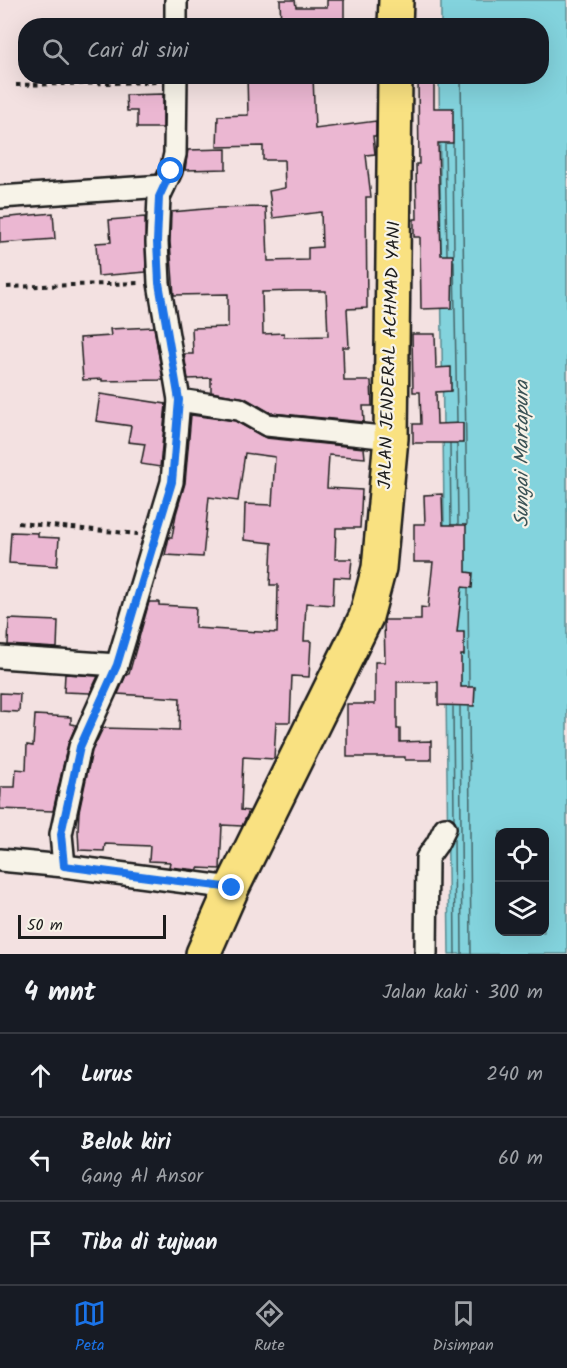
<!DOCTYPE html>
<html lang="id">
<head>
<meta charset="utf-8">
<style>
	:root { --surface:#171b24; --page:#242831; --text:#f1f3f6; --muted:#9ea1a6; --line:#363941; --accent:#1a73e8 }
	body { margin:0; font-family:Kalam,sans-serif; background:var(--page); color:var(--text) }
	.controls { position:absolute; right:18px; bottom:18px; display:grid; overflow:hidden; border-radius:12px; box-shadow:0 6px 24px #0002 }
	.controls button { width:54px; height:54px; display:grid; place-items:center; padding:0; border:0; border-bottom:2px solid var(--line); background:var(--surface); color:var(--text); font:30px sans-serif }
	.scale { position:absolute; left:18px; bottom:15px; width:148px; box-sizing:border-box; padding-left:6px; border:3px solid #1c1c1c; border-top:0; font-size:16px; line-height:21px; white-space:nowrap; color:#1c1c1c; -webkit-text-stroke:4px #f7f3e8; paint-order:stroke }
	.stop { position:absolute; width:18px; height:18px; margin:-14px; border:4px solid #1a73e8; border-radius:50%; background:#fff }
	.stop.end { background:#1a73e8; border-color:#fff; box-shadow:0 2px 6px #0008 }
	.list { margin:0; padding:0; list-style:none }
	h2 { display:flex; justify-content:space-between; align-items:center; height:78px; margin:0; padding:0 24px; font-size:26px }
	h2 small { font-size:20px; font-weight:400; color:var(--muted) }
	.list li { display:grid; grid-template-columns:39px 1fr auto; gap:18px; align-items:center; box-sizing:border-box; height:84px; padding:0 24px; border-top:2px solid var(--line) }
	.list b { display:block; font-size:22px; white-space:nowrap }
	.list p { margin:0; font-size:20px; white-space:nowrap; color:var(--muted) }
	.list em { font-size:20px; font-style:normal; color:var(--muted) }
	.icon { flex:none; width:33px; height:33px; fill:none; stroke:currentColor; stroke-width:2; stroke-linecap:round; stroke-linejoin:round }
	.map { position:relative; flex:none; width:567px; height:954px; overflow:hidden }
	.search { position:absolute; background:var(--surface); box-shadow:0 6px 24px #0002; left:18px; right:18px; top:18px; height:66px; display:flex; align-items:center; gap:15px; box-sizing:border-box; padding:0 21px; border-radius:24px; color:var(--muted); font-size:22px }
	.sheet { height:330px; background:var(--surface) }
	nav { display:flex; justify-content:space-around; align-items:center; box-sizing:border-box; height:84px; border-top:2px solid var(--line); background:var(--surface); font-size:16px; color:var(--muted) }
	nav a { display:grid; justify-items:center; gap:3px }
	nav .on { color:var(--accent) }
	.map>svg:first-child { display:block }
	.water { fill:#83d3dd; stroke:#5a8a90; stroke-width:1.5; fill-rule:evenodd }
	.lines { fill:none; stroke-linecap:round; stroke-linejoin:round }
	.shore { stroke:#456569; stroke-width:1.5 }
	.building { fill:#ebb7d2; stroke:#1c1c1c; stroke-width:1.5; fill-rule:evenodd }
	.minor-casing { stroke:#1c1c1c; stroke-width:26 }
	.trunk-casing { stroke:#1c1c1c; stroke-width:38 }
	.path { stroke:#1c1c1c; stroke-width:4; stroke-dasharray:4.5 4.5; stroke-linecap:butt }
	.minor { stroke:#f7f3e8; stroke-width:21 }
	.trunk { stroke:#f9e181; stroke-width:33 }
	.route { stroke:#1a73e8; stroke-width:8 }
	.labels { text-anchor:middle; stroke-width:4.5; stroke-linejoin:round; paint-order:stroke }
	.street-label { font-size:18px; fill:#1c1c1c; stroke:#f7f3e8 }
	.water-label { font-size:20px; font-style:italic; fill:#3b5356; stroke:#f7f3e8 }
</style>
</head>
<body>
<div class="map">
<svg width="567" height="954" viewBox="0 0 567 954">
	<rect width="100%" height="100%" fill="#f3e1e1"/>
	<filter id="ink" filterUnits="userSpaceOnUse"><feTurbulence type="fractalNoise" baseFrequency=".0167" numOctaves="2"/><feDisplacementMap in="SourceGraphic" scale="12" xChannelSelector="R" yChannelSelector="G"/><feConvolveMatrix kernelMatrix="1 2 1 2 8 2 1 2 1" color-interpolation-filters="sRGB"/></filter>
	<g filter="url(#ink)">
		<!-- water -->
		<path class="water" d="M 441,0 L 567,0 L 567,954 L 449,954 L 439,77 L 542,76 L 542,26 L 441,25 ZM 500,832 L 544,832 L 544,932 L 500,932 Z"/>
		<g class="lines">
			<!-- shore -->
			<g class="shore">
				<path d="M 461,76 L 467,524"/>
				<path d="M 445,144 L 447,254"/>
				<path d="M 453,144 L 454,254"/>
				<path d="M 454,261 L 457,422"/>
				<path d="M 450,444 L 451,524"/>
				<path d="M 457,444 L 458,524"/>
				<path d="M 468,589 L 469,686"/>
				<path d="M 453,707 L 454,820"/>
				<path d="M 460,707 L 462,954"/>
				<path d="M 469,707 L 471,954"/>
				<path d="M 454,837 L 455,954"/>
			</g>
		</g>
		<!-- building -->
		<g class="building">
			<path d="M 280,0 L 295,0 L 296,7 L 327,7 L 327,0 L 344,0 L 344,26 L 281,26 Z"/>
			<path d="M 247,76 L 313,76 L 315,129 L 376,121 L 376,136 L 373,136 L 375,154 L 366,155 L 371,197 L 366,197 L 367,308 L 347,309 L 349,347 L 343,347 L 344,381 L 371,381 L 372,406 L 363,406 L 364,422 L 271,413 L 245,398 L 211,392 L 211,378 L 188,379 L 184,354 L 193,354 L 192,328 L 228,327 L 228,294 L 174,295 L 170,242 L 171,212 L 216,208 L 266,207 L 268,261 L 308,260 L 308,248 L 322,247 L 321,212 L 273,218 L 269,191 L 285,188 L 284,160 L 263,160 L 263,146 L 217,147 L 218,116 L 248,115 ZM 296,291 L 326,291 L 328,336 L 284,337 L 284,333 L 263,334 L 262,292 Z"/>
			<path d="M 418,76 L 434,76 L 434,108 L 453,108 L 453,143 L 438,143 L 441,255 L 453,255 L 452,308 L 421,309 L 420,237 L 414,237 L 414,219 L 417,219 L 416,164 L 419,164 Z"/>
			<path d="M 163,94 L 163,128 L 137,128 L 137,111 L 127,111 L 126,95 Z"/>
			<path d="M 226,149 L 226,169 L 185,170 L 188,150 Z"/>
			<path d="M 53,213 L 55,239 L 0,243 L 0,218 Z"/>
			<path d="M 145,217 L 146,272 L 98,276 L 96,243 L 111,242 L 109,220 Z"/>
			<path d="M 154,327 L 163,380 L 102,381 L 102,379 L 83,380 L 80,338 L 111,336 L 110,329 Z"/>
			<path d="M 412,334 L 435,334 L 436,368 L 451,367 L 451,391 L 436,392 L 437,424 L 463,423 L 463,443 L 413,443 L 413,424 L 421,424 L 420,392 L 413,392 Z"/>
			<path d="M 100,394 L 166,404 L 160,467 L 141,464 L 145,444 L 128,442 L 131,426 L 96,421 Z"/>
			<path d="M 191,415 L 235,421 L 266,438 L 364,448 L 365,458 L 329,455 L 327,488 L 362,490 L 360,528 L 336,528 L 335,559 L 352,559 L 350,578 L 334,577 L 333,605 L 306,603 L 304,641 L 311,641 L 309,677 L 292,676 L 290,722 L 276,722 L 274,759 L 243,757 L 241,810 L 249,811 L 242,826 L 222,825 L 220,869 L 198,868 L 198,870 L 169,867 L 170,862 L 149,861 L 150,846 L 105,844 L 104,851 L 79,850 L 78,830 L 79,812 L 92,751 L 103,728 L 179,730 L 180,698 L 118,694 L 126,675 L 129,674 L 149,602 L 159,602 L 159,605 L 196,607 L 195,628 L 277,633 L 278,585 L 270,585 L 272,543 L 244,540 L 245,504 L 272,505 L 275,457 L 245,453 L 238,501 L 209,497 L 203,557 L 165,555 L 169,537 L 172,537 L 176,514 L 185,483 Z"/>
			<path d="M 442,494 L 443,525 L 466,525 L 466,572 L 473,573 L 472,588 L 462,587 L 457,632 L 464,632 L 464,655 L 461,655 L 461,687 L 475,687 L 474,706 L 438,705 L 438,682 L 397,682 L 397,729 L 400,729 L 400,742 L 431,741 L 431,760 L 405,760 L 405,757 L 347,757 L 347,704 L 375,704 L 375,662 L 385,662 L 384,620 L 421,620 L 421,607 L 428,608 L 433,562 L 414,562 L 414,524 L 425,524 L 424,495 Z"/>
			<path d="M 11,532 L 38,533 L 38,537 L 59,538 L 57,566 L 9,563 Z"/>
			<path d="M 9,619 L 58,621 L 57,648 L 8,645 Z"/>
			<path d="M 65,674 L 98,676 L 90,693 L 64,692 Z"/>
			<path d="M 0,693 L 20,694 L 19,712 L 0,711 Z"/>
			<path d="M 35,715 L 71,717 L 71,724 L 76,725 L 68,744 L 53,811 L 0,809 L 1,787 L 15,787 L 16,769 L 26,770 L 27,745 L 33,746 Z"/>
		</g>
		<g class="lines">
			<!-- minor casing -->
			<g class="minor-casing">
				<g id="minor">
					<path d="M 176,0 L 176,26"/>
					<path d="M 176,76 L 175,154 L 171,171 L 159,197 L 157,242 L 159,283 L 179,400 L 239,409 L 267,425 L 391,438"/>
					<path d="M 0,197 L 164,186"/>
					<path d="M 0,657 L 117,665"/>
					<path d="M 0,860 L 64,866 L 232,888"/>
					<path d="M 64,866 L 61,834 L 80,747 L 117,665 L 172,482 L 179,400"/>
					<path d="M 426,954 L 427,858 L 437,844 L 445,828"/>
				</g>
			</g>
			<!-- trunk casing -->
			<g class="trunk-casing">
				<g id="trunk">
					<path d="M 395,26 L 396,0"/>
					<path d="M 203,954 L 232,888 L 366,617 L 379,568 L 391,438 L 395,76"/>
				</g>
			</g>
			<!-- path -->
			<g class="path">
				<path d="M 16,85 L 158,82"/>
				<path d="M 7,287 L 141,283"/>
				<path d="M 18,523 L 138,534"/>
			</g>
			<!-- minor -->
			<use href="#minor" class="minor"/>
			<!-- trunk -->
			<use href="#trunk" class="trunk"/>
		</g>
	</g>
	<g class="lines" filter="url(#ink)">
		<!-- route -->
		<path class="route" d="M 171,171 L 159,197 L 157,242 L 159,283 L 179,400 L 172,482 L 117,665 L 80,747 L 61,834 L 64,866 L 232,888"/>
	</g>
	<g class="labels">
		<!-- street labels -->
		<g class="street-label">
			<text transform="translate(389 355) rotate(-88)" y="6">JALAN JENDERAL ACHMAD YANI</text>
		</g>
		<!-- water labels -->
		<g class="water-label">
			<text transform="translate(521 454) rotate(-90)" y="7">Sungai Martapura</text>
		</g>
	</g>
</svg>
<div class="controls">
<button><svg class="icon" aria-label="locate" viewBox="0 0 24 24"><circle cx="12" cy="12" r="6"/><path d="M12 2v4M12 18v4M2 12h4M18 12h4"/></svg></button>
<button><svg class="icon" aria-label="layers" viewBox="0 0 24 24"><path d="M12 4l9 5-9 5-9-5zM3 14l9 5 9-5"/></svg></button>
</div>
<div class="scale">50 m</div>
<div class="stop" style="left:171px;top:171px"></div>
<div class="stop end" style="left:232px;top:888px"></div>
<div class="search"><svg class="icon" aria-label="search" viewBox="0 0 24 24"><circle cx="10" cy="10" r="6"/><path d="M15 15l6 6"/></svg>Cari di sini</div>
</div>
<section class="sheet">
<h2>4 mnt<small>Jalan kaki · 300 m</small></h2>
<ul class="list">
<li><svg class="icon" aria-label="ahead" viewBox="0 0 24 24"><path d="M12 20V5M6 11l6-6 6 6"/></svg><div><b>Lurus</b></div><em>240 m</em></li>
<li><svg class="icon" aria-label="left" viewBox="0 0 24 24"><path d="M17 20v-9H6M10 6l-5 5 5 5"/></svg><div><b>Belok kiri</b><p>Gang Al Ansor</p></div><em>60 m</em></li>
<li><svg class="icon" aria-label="arrive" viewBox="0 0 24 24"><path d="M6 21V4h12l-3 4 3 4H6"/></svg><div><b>Tiba di tujuan</b></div></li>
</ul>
</section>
<nav>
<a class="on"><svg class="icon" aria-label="map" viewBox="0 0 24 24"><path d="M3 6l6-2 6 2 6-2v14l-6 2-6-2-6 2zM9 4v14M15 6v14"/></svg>Peta</a>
<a><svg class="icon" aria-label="directions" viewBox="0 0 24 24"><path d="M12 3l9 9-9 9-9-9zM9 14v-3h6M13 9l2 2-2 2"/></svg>Rute</a>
<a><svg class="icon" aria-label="saved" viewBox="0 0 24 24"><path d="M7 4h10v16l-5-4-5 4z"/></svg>Disimpan</a>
</nav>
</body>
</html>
